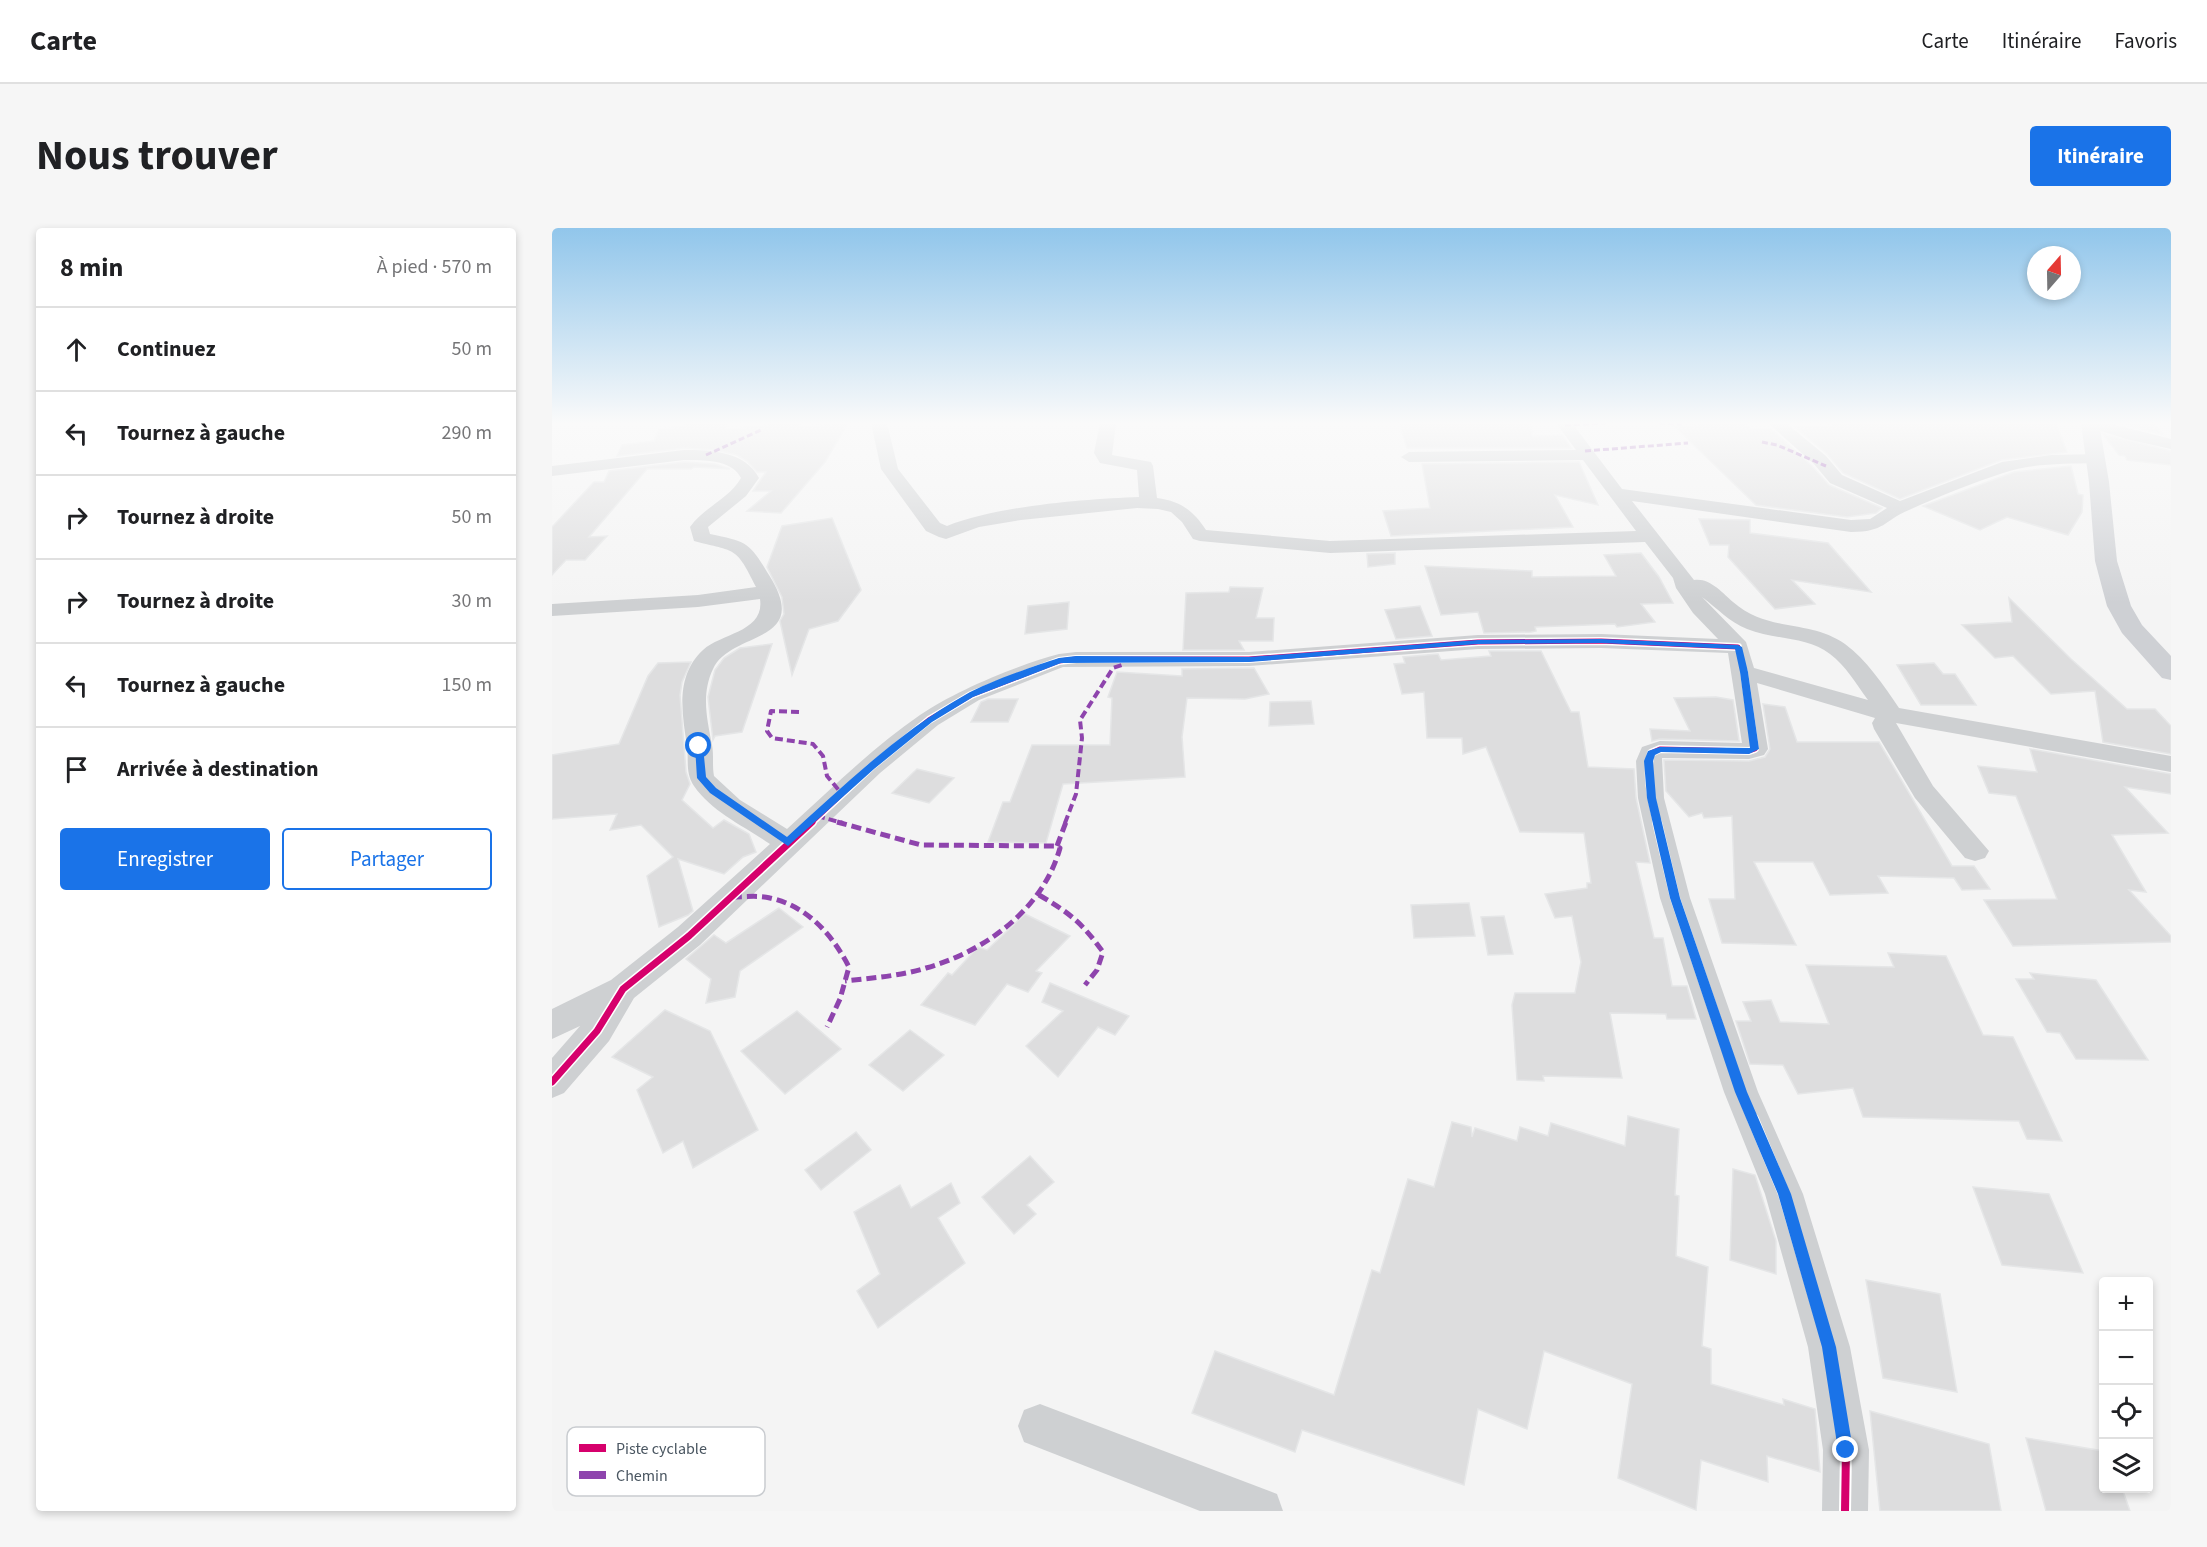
<!DOCTYPE html>
<html lang="fr">
<head>
<meta charset="utf-8">
<style>
	:root { --surface:#fff; --page:#f6f6f6; --text:#202124; --muted:#757577; --line:#e0e0e0; --accent:#1a73e8 }
	body { margin:0; font-family:"Source Sans 3",sans-serif; background:var(--page); color:var(--text) }
	.controls { position:absolute; right:18px; bottom:18px; display:grid; overflow:hidden; border-radius:6px; box-shadow:0 3px 9px #0003 }
	.controls button { width:54px; height:54px; display:grid; place-items:center; padding:0; border:0; border-bottom:2px solid var(--line); background:var(--surface); color:var(--text); font:30px sans-serif }
	.compass { position:absolute; left:1475px; top:18px; width:54px; height:54px; border-radius:50%; background:var(--surface); box-shadow:0 3px 9px #0003; rotate:20deg }
	.stop { position:absolute; width:18px; height:18px; margin:-14px; border:4px solid #1a73e8; border-radius:50%; background:#fff }
	.stop.end { background:#1a73e8; border-color:#fff; box-shadow:0 2px 6px #0008 }
	.list { margin:0; padding:0; list-style:none }
	h2 { display:flex; justify-content:space-between; align-items:center; height:78px; margin:0; padding:0 24px; font-size:26px }
	h2 small { font-size:20px; font-weight:400; color:var(--muted) }
	.list li { display:grid; grid-template-columns:39px 1fr auto; gap:18px; align-items:center; box-sizing:border-box; height:84px; padding:0 24px; border-top:2px solid var(--line) }
	.list b { display:block; font-size:22px; white-space:nowrap }
	.list em { font-size:20px; font-style:normal; color:var(--muted) }
	.actions { display:flex; gap:12px; padding:18px 24px }
	.actions a { flex:1; padding:14px 0; border:2px solid var(--accent); border-radius:6px; text-align:center; font-size:21px; color:var(--accent) }
	.actions .main { background:var(--accent); color:#fff }
	.icon { flex:none; width:33px; height:33px; fill:none; stroke:currentColor; stroke-width:2; stroke-linecap:round; stroke-linejoin:round }
	.map { position:relative; flex:none; width:1619px; height:1283px; overflow:hidden; border-radius:6px }
	header { display:flex; align-items:center; gap:36px; box-sizing:border-box; height:84px; padding:0 30px; background:var(--surface); border-bottom:2px solid var(--line) }
	header strong { font-size:28px }
	nav { display:flex; gap:33px; margin-inline-start:auto; font-size:21px }
	.intro { display:flex; align-items:center; justify-content:space-between; box-sizing:border-box; height:144px; padding:0 36px }
	h1 { margin:0; font-size:42px }
	.button { padding:15px 27px; border-radius:6px; background:var(--accent); color:#fff; font-size:21px; font-weight:700 }
	main { display:flex; gap:36px; padding:0 36px }
	aside { flex:1; background:var(--surface); border-radius:6px; box-shadow:0 3px 9px #0003 }
	.map>svg:first-child { display:block }
	.building { fill:#ddddde; stroke:#e5e6e7; stroke-width:1.5 }
	.lines { fill:none; stroke-linecap:round; stroke-linejoin:round }
	.street { fill:#ced0d2; fill-rule:evenodd }
	.secondary { fill:#ced0d4; fill-rule:evenodd }
	.quiet-far2 { stroke:#8e44ad; stroke-width:3; stroke-dasharray:6 3; stroke-linecap:butt }
	.quiet-far1 { stroke:#8e44ad; stroke-width:4; stroke-dasharray:8 4; stroke-linecap:butt }
	.quiet { stroke:#8e44ad; stroke-width:5; stroke-dasharray:10 5; stroke-linecap:butt }
	.cycleway-far2-casing { stroke:#fff; stroke-width:8 }
	.cycleway-far1-casing { stroke:#fff; stroke-width:10 }
	.cycleway-casing { stroke:#fff; stroke-width:12 }
	.cycleway-far2 { stroke:#d6006c; stroke-width:5 }
	.cycleway-far1 { stroke:#d6006c; stroke-width:7 }
	.cycleway { stroke:#d6006c; stroke-width:8 }
	.route { fill:#1a73e8 }
	.key { fill:#fff; stroke:#c9ccd0; stroke-width:1.5 }
	.key-label { font-size:16px; fill:#4a5661 }
</style>
</head>
<body>
<header>
<strong>Carte</strong>
<nav><a>Carte</a><a>Itinéraire</a><a>Favoris</a></nav>
</header>
<div class="intro"><h1>Nous trouver</h1><a class="button">Itinéraire</a></div>
<main>
<aside>
<h2>8 min<small>À pied · 570 m</small></h2>
<ul class="list">
<li><svg class="icon" aria-label="ahead" viewBox="0 0 24 24"><path d="M12 20V5M6 11l6-6 6 6"/></svg><div><b>Continuez</b></div><em>50 m</em></li>
<li><svg class="icon" aria-label="left" viewBox="0 0 24 24"><path d="M17 20v-9H6M10 6l-5 5 5 5"/></svg><div><b>Tournez à gauche</b></div><em>290 m</em></li>
<li><svg class="icon" aria-label="right" viewBox="0 0 24 24"><path d="M7 20v-9h11M14 6l5 5-5 5"/></svg><div><b>Tournez à droite</b></div><em>50 m</em></li>
<li><svg class="icon" aria-label="right" viewBox="0 0 24 24"><path d="M7 20v-9h11M14 6l5 5-5 5"/></svg><div><b>Tournez à droite</b></div><em>30 m</em></li>
<li><svg class="icon" aria-label="left" viewBox="0 0 24 24"><path d="M17 20v-9H6M10 6l-5 5 5 5"/></svg><div><b>Tournez à gauche</b></div><em>150 m</em></li>
<li><svg class="icon" aria-label="arrive" viewBox="0 0 24 24"><path d="M6 21V4h12l-3 4 3 4H6"/></svg><div><b>Arrivée à destination</b></div></li>
</ul>
<div class="actions"><a class="main">Enregistrer</a><a>Partager</a></div>
</aside>
<div class="map">
<svg width="1619" height="1283" viewBox="0 0 1619 1283">
	<rect width="100%" height="100%" fill="#f4f4f4"/>
	<!-- building -->
	<g class="building">
		<path d="M 133,195 L 174,195 L 174,202 L 228,195 L 248,195 L 248,198 L 296,195 L 273,234 L 229,285 L 195,283 L 219,263 L 201,263 L 214,244 L 205,244 L 195,233 L 185,227 L 164,222 L 132,220 L 65,228 L 70,217 L 102,213 L 107,201 L 133,198 Z"/>
		<path d="M 847,195 L 979,195 L 980,208 L 1010,207 L 1019,220 L 855,220 Z"/>
		<path d="M 1169,195 L 1193,195 L 1200,202 L 1219,201 L 1260,238 L 1277,257 L 1330,280 L 1324,285 L 1295,289 L 1204,277 L 1122,198 Z"/>
		<path d="M 1277,195 L 1504,195 L 1515,224 L 1449,232 L 1348,271 L 1291,245 L 1275,226 L 1243,199 L 1279,197 Z"/>
		<path d="M 1565,195 L 1602,195 L 1610,206 Z"/>
		<path d="M 1551,206 L 1619,223 L 1619,237 L 1575,232 L 1573,228 L 1567,227 Z"/>
		<path d="M 132,234 L 163,236 L 178,241 L 142,239 L 139,241 L 95,241 L 37,309 L 55,308 L 33,332 L 14,332 L 0,347 L 0,299 L 42,254 L 52,254 L 57,243 Z"/>
		<path d="M 1027,234 L 1046,277 L 1003,267 L 1021,299 L 839,308 L 831,283 L 878,280 L 870,236 Z"/>
		<path d="M 1519,238 L 1526,266 L 1531,267 L 1530,284 L 1516,307 L 1455,289 L 1428,302 L 1371,278 L 1462,244 Z"/>
		<path d="M 280,290 L 309,362 L 286,393 L 257,401 L 240,447 L 228,393 L 232,386 L 230,369 L 215,339 L 230,298 Z"/>
		<path d="M 1147,291 L 1198,292 L 1198,305 L 1276,315 L 1319,364 L 1240,352 L 1263,376 L 1223,381 L 1176,329 L 1177,317 L 1158,317 Z"/>
		<path d="M 843,325 L 843,336 L 816,339 L 815,326 Z"/>
		<path d="M 1089,325 L 1107,349 L 1121,375 L 1089,376 L 1103,394 L 1065,399 L 1063,396 L 983,399 L 984,403 L 979,404 L 932,405 L 926,384 L 889,387 L 873,338 L 980,343 L 980,349 L 1064,348 L 1052,327 Z"/>
		<path d="M 678,359 L 711,360 L 704,390 L 722,390 L 721,413 L 687,413 L 692,422 L 631,422 L 634,365 L 677,364 Z"/>
		<path d="M 1457,370 L 1519,431 L 1575,481 L 1603,481 L 1619,498 L 1619,526 L 1551,514 L 1543,463 L 1499,466 L 1461,428 L 1443,430 L 1410,397 L 1460,394 Z"/>
		<path d="M 517,374 L 515,401 L 473,406 L 476,378 Z"/>
		<path d="M 868,378 L 880,408 L 844,411 L 833,382 Z"/>
		<path d="M 220,416 L 190,504 L 163,508 L 161,512 L 156,469 L 163,442 L 172,430 L 188,420 Z"/>
		<path d="M 937,423 L 989,423 L 1019,484 L 1027,484 L 1036,539 L 1082,541 L 1084,570 L 1098,635 L 1084,634 L 1102,710 L 1111,710 L 1120,758 L 1135,758 L 1144,791 L 1115,791 L 1114,786 L 1058,785 L 1070,850 L 991,848 L 992,853 L 965,852 L 960,777 L 963,765 L 1023,765 L 1029,734 L 1020,688 L 1003,690 L 993,666 L 1035,660 L 1035,655 L 1039,655 L 1032,605 L 968,604 L 934,519 L 911,526 L 910,510 L 875,510 L 872,464 L 850,466 L 842,436 L 853,435 L 851,429 L 886,426 L 889,432 L 939,428 Z"/>
		<path d="M 139,434 L 130,454 L 128,467 L 134,544 L 138,556 L 130,572 L 161,600 L 172,592 L 197,606 L 204,624 L 191,629 L 172,646 L 126,631 L 141,683 L 136,687 L 107,699 L 95,648 L 121,629 L 89,597 L 58,602 L 65,586 L 0,591 L 0,527 L 67,516 L 96,448 L 106,435 Z"/>
		<path d="M 1382,435 L 1391,446 L 1403,446 L 1424,477 L 1369,477 L 1345,437 Z"/>
		<path d="M 702,440 L 717,466 L 693,471 L 635,470 L 630,509 L 633,549 L 511,556 L 494,615 L 436,614 L 451,574 L 458,574 L 480,517 L 558,517 L 560,470 L 556,469 L 565,444 L 630,448 L 630,441 Z"/>
		<path d="M 1164,469 L 1181,472 L 1187,513 L 1108,511 L 1100,513 L 1098,501 L 1138,503 L 1122,470 Z"/>
		<path d="M 436,471 L 466,471 L 456,494 L 419,494 L 429,474 Z"/>
		<path d="M 759,473 L 762,496 L 717,498 L 718,474 Z"/>
		<path d="M 1211,476 L 1233,479 L 1245,514 L 1327,514 L 1400,638 L 1422,638 L 1438,661 L 1410,662 L 1402,650 L 1326,648 L 1336,665 L 1278,667 L 1261,634 L 1202,634 L 1244,717 L 1170,715 L 1157,671 L 1183,671 L 1180,588 L 1152,590 L 1150,585 L 1137,589 L 1114,563 L 1112,532 L 1197,533 L 1213,529 L 1218,521 Z"/>
		<path d="M 1478,521 L 1619,546 L 1619,566 L 1573,559 L 1616,605 L 1560,607 L 1594,664 L 1577,662 L 1619,708 L 1619,714 L 1461,718 L 1432,672 L 1505,671 L 1464,568 L 1437,565 L 1426,538 L 1485,544 Z"/>
		<path d="M 365,541 L 402,550 L 377,575 L 340,565 Z"/>
		<path d="M 917,675 L 923,708 L 862,710 L 859,677 Z"/>
		<path d="M 227,680 L 251,699 L 188,743 L 183,769 L 154,775 L 159,751 L 134,731 L 162,707 L 174,715 Z"/>
		<path d="M 473,686 L 518,708 L 484,743 L 490,745 L 476,764 L 455,756 L 423,797 L 369,777 L 396,745 L 400,747 L 426,719 L 435,722 Z"/>
		<path d="M 952,688 L 961,726 L 936,727 L 929,689 Z"/>
		<path d="M 1336,725 L 1394,728 L 1431,807 L 1461,809 L 1510,913 L 1475,911 L 1467,893 L 1311,889 L 1301,860 L 1246,866 L 1231,837 L 1198,836 L 1184,793 L 1199,793 L 1191,774 L 1219,772 L 1228,794 L 1277,796 L 1254,737 L 1342,739 Z"/>
		<path d="M 1478,745 L 1544,752 L 1596,832 L 1524,831 L 1508,805 L 1495,804 L 1464,751 L 1482,751 Z"/>
		<path d="M 498,755 L 577,788 L 563,807 L 546,799 L 506,849 L 474,818 L 511,783 L 490,774 Z"/>
		<path d="M 113,782 L 158,803 L 206,902 L 141,940 L 131,913 L 111,925 L 85,862 L 101,849 L 60,829 Z"/>
		<path d="M 245,783 L 289,821 L 233,866 L 189,823 Z"/>
		<path d="M 358,802 L 392,827 L 351,863 L 317,837 Z"/>
		<path d="M 1076,888 L 1127,901 L 1123,967 L 1127,968 L 1124,1028 L 1156,1039 L 1150,1118 L 1159,1121 L 1159,1156 L 1232,1177 L 1231,1171 L 1263,1181 L 1268,1244 L 1215,1228 L 1216,1254 L 1149,1232 L 1144,1282 L 1066,1250 L 1080,1156 L 992,1123 L 975,1201 L 926,1181 L 912,1257 L 750,1202 L 743,1224 L 640,1185 L 663,1123 L 782,1167 L 820,1042 L 828,1045 L 856,951 L 882,959 L 900,894 L 919,899 L 920,909 L 923,900 L 965,913 L 968,899 L 996,908 L 999,895 L 1073,918 Z"/>
		<path d="M 304,904 L 319,922 L 269,962 L 253,942 Z"/>
		<path d="M 478,928 L 502,954 L 475,977 L 484,986 L 462,1006 L 430,969 Z"/>
		<path d="M 1181,941 L 1203,947 L 1224,1013 L 1224,1046 L 1178,1032 Z"/>
		<path d="M 399,955 L 408,975 L 386,990 L 413,1035 L 326,1100 L 305,1063 L 328,1046 L 302,984 L 348,957 L 359,980 Z"/>
		<path d="M 1421,959 L 1497,966 L 1531,1045 L 1450,1037 Z"/>
		<path d="M 1314,1052 L 1388,1066 L 1405,1164 L 1331,1150 Z"/>
		<path d="M 1318,1183 L 1437,1216 L 1449,1283 L 1328,1283 Z"/>
		<path d="M 1474,1210 L 1551,1223 L 1551,1260 L 1570,1260 L 1578,1283 L 1494,1283 Z"/>
	</g>
	<g class="lines">
		<!-- street -->
		<g class="street">
			<path d="M 319,195 L 335,195 L 346,241 L 388,295 L 395,298 C 445,278 532,271 587,269 L 585,242 L 548,235 L 542,225 L 548,195 L 564,195 L 560,227 L 599,234 L 601,238 L 605,270 C 628,273 641,282 654,302 L 778,313 L 1084,303 L 1031,232 L 857,234 L 849,229 L 857,224 L 1024,222 L 1004,195 L 1020,195 L 1070,261 L 1299,292 L 1318,291 L 1335,280 L 1278,255 L 1262,236 L 1216,195 L 1234,195 L 1274,228 L 1290,247 L 1348,273 L 1450,234 L 1499,227 L 1548,226 L 1550,230 L 1548,234 L 1542,235 C 1513,236 1479,235 1451,245 C 1420,255 1388,268 1357,282 C 1331,293 1333,304 1299,304 L 1080,273 L 1142,352 C 1157,349 1171,365 1181,374 C 1217,405 1257,391 1293,416 C 1314,431 1332,458 1347,480 L 1619,528 L 1619,544 L 1344,495 L 1381,558 L 1437,623 L 1433,630 L 1423,633 L 1413,630 L 1363,570 L 1322,501 L 1320,495 L 1323,490 L 1205,455 L 1216,521 L 1212,527 L 1197,531 L 1110,530 L 1112,570 L 1138,670 L 1206,864 L 1251,966 L 1298,1119 L 1317,1222 L 1316,1283 L 1270,1283 L 1271,1222 L 1256,1119 L 1213,966 L 1172,864 L 1108,670 L 1086,570 L 1084,533 L 1090,519 L 1108,513 L 1190,515 L 1176,425 L 1049,420 L 926,421 L 697,438 L 511,439 L 427,472 L 386,497 L 328,545 L 148,717 L 82,770 L 57,813 L 12,865 L 0,870 L 0,830 L 28,798 L 0,811 L 0,781 L 59,752 L 126,699 L 218,616 C 192,598 160,584 142,558 C 133,545 137,532 135,518 C 130,485 123,448 151,422 C 170,405 213,404 208,371 L 146,379 L 0,388 L 0,376 L 146,367 L 204,359 C 184,318 184,324 142,313 L 138,299 C 152,279 177,271 189,250 C 180,231 150,232 132,232 L 0,248 L 0,238 L 132,222 C 159,222 193,223 207,250 L 194,268 L 156,299 L 158,306 C 196,314 197,314 217,347 C 261,417 179,402 161,441 C 149,466 155,491 160,517 C 162,527 160,538 162,548 L 188,572 L 235,601 C 278,562 320,520 368,487 C 403,463 465,437 507,426 L 524,424 L 697,424 L 926,407 L 1049,406 L 1166,411 L 1141,385 L 1124,360 L 1121,350 L 1093,314 L 778,325 L 648,313 L 641,311 L 630,294 L 619,284 L 606,281 L 585,280 L 469,292 L 427,299 L 394,311 L 387,309 L 374,303 L 329,241 ZM 1150,369 C 1165,380 1177,394 1195,401 C 1222,412 1254,408 1278,426 C 1294,438 1304,456 1316,472 L 1202,440 L 1194,414 Z"/>
			<path d="M 1532,195 L 1556,195 L 1619,211 L 1619,221 L 1574,211 L 1534,198 Z"/>
			<path d="M 488,1176 L 725,1266 L 731,1283 L 648,1283 L 472,1214 L 466,1198 L 472,1182 Z"/>
		</g>
		<!-- secondary -->
		<path class="secondary" d="M 1529,195 L 1547,195 L 1557,254 L 1565,333 L 1579,378 L 1590,397 L 1619,428 L 1619,452 L 1610,450 L 1570,405 L 1555,378 L 1543,333 L 1537,254 Z"/>
		<!-- quiet-far2 -->
		<g class="quiet-far2">
			<path d="M 1107,195 L 1130,196"/>
			<path d="M 1013,197 L 1054,195"/>
			<path d="M 1210,214 L 1225,217 L 1274,238"/>
			<path d="M 1033,223 L 1136,215"/>
			<path d="M 154,227 L 211,201"/>
		</g>
		<!-- quiet-far1 -->
		<g class="quiet-far1">
			<path d="M 247,484 L 219,483 L 215,503 L 220,510 L 261,516 L 271,528 L 275,548 L 290,566"/>
			<path d="M 265,588 L 291,595"/>
			<path d="M 513,595 L 524,566 L 530,510 L 528,492 L 561,440 L 573,436"/>
		</g>
		<!-- quiet -->
		<g class="quiet">
			<path d="M 285,594 L 369,617 L 505,618 L 508,620 C 491,681 434,723 374,740 C 348,748 320,750 293,753"/>
			<path d="M 505,618 L 514,594"/>
			<path d="M 487,667 C 518,685 530,695 551,724 L 545,742 L 533,757"/>
			<path d="M 180,669 C 192,669 206,667 218,670 C 255,678 280,706 297,739 L 288,771 L 275,799"/>
		</g>
		<!-- cycleway-far2 casing -->
		<g class="cycleway-far2-casing">
			<g id="cycleway-far2">
				<path d="M 259,595 L 319,539 L 377,492 L 419,467 L 507,433 L 524,431 L 697,431 L 926,414 L 1049,413 L 1186,419"/>
				<path d="M 1105,595 C 1100,573 1093,547 1099,525 L 1108,521 L 1197,523 L 1203,521 L 1192,444"/>
			</g>
		</g>
		<!-- cycleway-far1 casing -->
		<g class="cycleway-far1-casing">
			<g id="cycleway-far1">
				<path d="M 1105,594 L 1123,670 L 1189,864 L 1201,893"/>
				<path d="M 0,854 L 45,803 L 71,761 L 137,708 L 260,594"/>
			</g>
		</g>
		<!-- cycleway casing -->
		<g class="cycleway-casing">
			<path id="cycleway" d="M 1201,891 L 1232,966 L 1277,1119 L 1294,1222 L 1293,1283"/>
		</g>
		<!-- cycleway-far2 -->
		<use href="#cycleway-far2" class="cycleway-far2"/>
		<!-- cycleway-far1 -->
		<use href="#cycleway-far1" class="cycleway-far1"/>
		<!-- cycleway -->
		<use href="#cycleway" class="cycleway"/>
	</g>
	<!-- sky -->
	<linearGradient id="sky" x2="0" y2="1"><stop stop-color="#91c6eb"/><stop offset="0.52" stop-color="#fafafa"/><stop offset="1" stop-color="#fafafa" stop-opacity="0"/></linearGradient>
	<rect width="1619" height="375" fill="url(#sky)"/>
	<!-- route -->
	<path class="route" d="M 1049,411 L 1186,417 L 1190,419 L 1196,444 L 1207,521 L 1197,526 L 1109,524 L 1103,527 L 1101,533 L 1104,570 L 1128,670 L 1195,864 L 1239,966 L 1284,1119 L 1301,1222 L 1299,1228 L 1294,1230 L 1288,1228 L 1286,1222 L 1270,1119 L 1226,966 L 1183,864 L 1118,670 L 1095,570 L 1092,533 L 1096,523 L 1108,519 L 1198,520 L 1188,444 L 1183,421 L 1049,415 L 926,416 L 697,434 L 509,435 L 421,469 L 380,494 L 322,541 L 236,618 L 158,565 L 145,550 L 143,518 L 147,515 L 151,518 L 154,549 L 164,560 L 235,609 C 291,558 347,504 413,467 C 436,454 482,438 507,430 L 524,428 L 697,429 L 926,412 Z"/>
	<!-- legend -->
	<rect x="15" y="1199" width="198" height="69" rx="9" class="key"/>
	<rect x="27" y="1216" width="27" height="8" fill="#d6006c"/>
	<rect x="27" y="1243" width="27" height="8" fill="#8e44ad"/>
	<g class="key-label">
		<text x="64" y="1226">Piste cyclable</text>
		<text x="64" y="1253">Chemin</text>
	</g>
</svg>
<div class="controls">
<button>+</button>
<button>−</button>
<button><svg class="icon" aria-label="locate" viewBox="0 0 24 24"><circle cx="12" cy="12" r="6"/><path d="M12 2v4M12 18v4M2 12h4M18 12h4"/></svg></button>
<button><svg class="icon" aria-label="layers" viewBox="0 0 24 24"><path d="M12 4l9 5-9 5-9-5zM3 14l9 5 9-5"/></svg></button>
</div>
<svg class="compass" viewBox="-18 -18 36 36"><path d="M0-13l5 13h-10z" fill="#e53935"/><path d="M0 13l5-13h-10z" fill="#757577"/></svg>
<div class="stop" style="left:147px;top:518px"></div>
<div class="stop end" style="left:1294px;top:1222px"></div>
</div>
</main>
</body>
</html>
